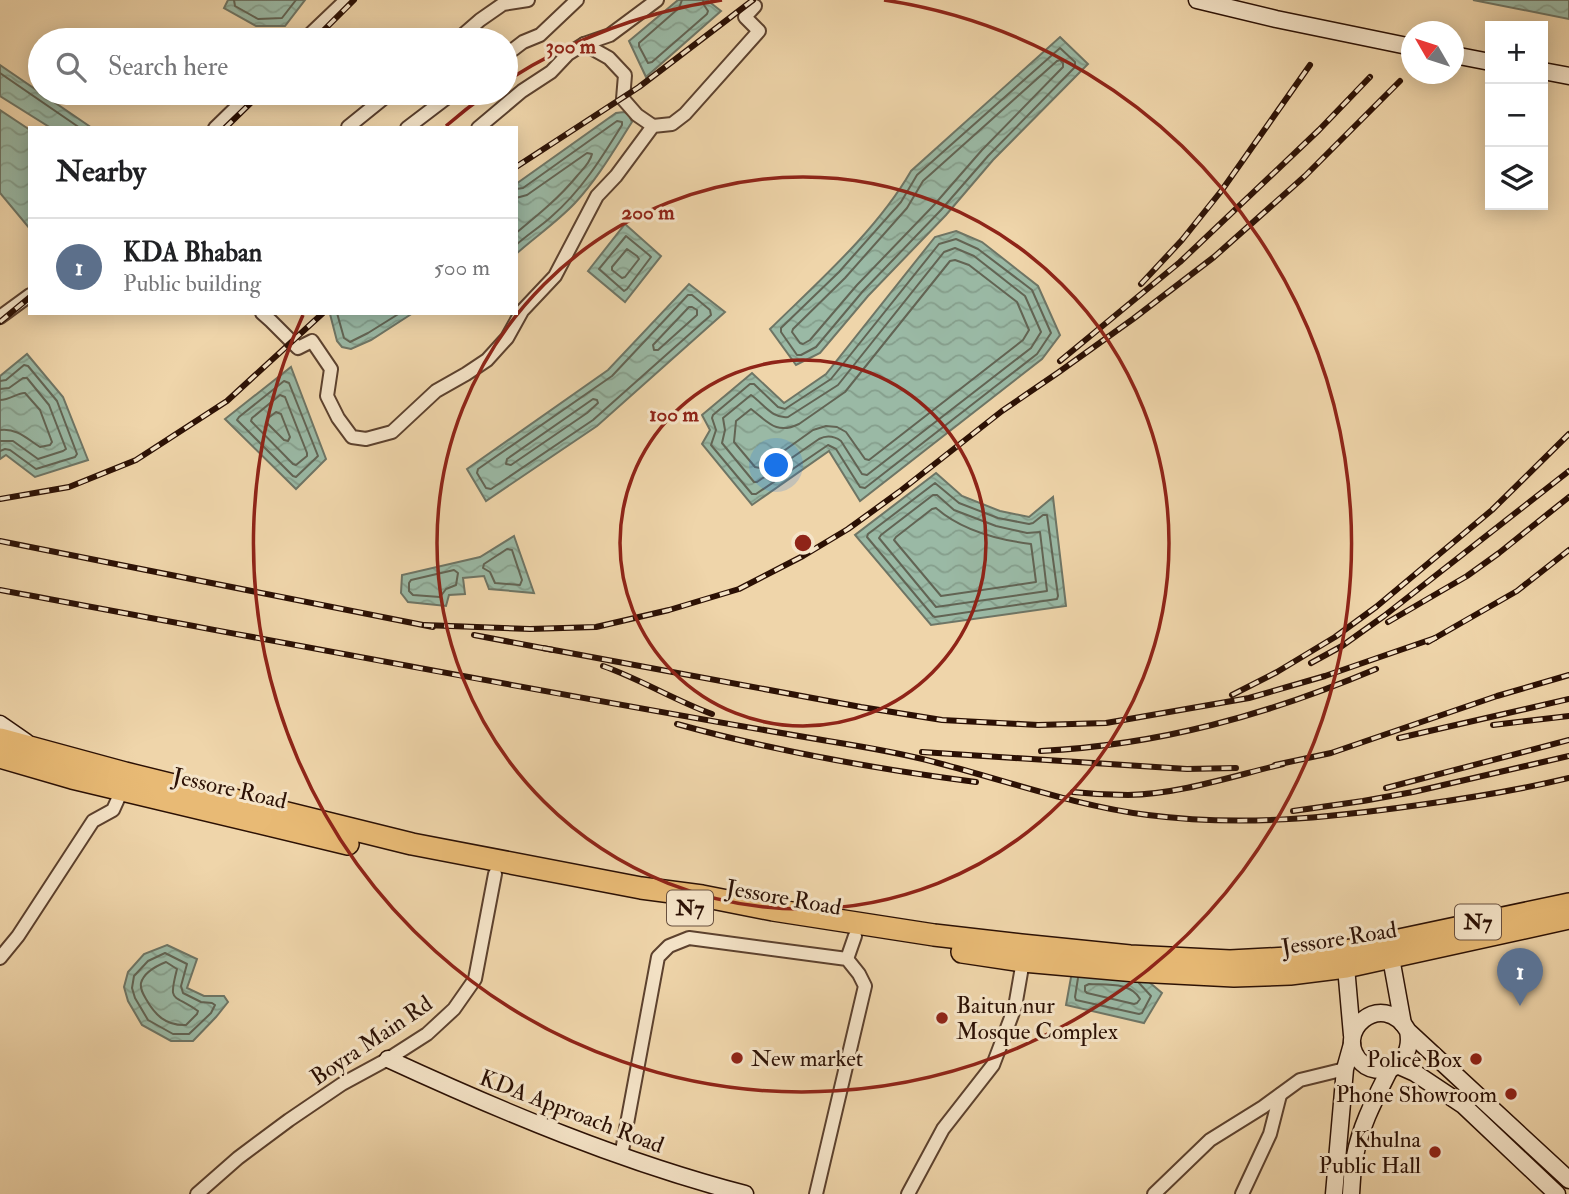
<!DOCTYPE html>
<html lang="en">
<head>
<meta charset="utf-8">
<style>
	:root { --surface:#fff; --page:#f6f6f6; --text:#202124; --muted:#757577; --line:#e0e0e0; --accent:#0f766e }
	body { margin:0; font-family:"IM FELL Double Pica",serif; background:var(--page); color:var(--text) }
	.controls { position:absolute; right:21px; top:21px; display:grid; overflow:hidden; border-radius:0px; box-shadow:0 4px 18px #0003 }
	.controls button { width:63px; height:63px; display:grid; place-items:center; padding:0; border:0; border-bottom:2px solid var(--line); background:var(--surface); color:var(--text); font:35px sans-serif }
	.compass { position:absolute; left:1401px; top:21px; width:63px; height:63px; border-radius:50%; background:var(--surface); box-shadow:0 4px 18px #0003; rotate:309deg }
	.you { position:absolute; left:777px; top:466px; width:24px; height:24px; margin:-18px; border:5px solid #fff; border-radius:50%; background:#1a73e8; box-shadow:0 0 0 10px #1a73e833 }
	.badge { display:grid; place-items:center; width:46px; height:46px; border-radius:50%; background:var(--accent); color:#fff; font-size:23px; font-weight:700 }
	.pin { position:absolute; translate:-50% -58px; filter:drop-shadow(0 2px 4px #0008) }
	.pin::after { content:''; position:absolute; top:37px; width:24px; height:21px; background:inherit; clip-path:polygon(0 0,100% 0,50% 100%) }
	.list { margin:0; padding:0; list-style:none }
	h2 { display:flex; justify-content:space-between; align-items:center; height:91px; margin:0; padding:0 28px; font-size:30px }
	h2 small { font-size:23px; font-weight:400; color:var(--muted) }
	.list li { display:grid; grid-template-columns:46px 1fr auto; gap:21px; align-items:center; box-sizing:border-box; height:98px; padding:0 28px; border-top:2px solid var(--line) }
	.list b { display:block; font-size:26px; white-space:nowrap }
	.list p { margin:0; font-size:23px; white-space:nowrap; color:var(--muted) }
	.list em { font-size:23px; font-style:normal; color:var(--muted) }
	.icon { flex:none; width:38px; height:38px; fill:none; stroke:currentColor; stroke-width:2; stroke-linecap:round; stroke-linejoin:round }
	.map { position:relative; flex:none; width:1569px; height:1194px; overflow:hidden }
	.search { position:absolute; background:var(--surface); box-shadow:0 4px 18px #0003; left:28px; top:28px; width:490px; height:77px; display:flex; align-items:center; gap:18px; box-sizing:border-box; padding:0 24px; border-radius:38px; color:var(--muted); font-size:26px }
	.panel { position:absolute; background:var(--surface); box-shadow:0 4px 18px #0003; left:28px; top:126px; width:490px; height:189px; border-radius:0px }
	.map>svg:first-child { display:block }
	.water { fill:url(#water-waves); stroke:#6e7565; stroke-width:2 }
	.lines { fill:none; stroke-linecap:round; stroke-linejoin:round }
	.shore { stroke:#626454; stroke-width:2 }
	.street-casing { stroke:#5c412e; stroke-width:16 }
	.secondary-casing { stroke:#2b1004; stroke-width:19 }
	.highway-casing { stroke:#2b1004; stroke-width:24 }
	.street { stroke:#f5e4c8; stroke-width:12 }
	.secondary { stroke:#f5e4c8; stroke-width:16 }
	.highway { stroke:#e8ba75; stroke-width:21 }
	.rail-casing { stroke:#2b1004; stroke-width:6 }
	.rail { stroke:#f5e4c8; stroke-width:3.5; stroke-dasharray:10; stroke-linecap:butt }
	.ring { fill:none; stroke:#8f2418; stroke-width:3.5 }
	.poi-dot { fill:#8f2418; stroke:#f5e4c8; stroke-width:2.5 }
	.labels { text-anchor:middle; stroke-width:6; stroke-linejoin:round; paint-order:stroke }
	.shield { fill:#f5e4c8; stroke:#68503f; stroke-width:2 }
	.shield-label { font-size:21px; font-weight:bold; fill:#2b1004 }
	.street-label { font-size:23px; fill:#2b1004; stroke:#f5e4c8 }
	.poi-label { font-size:23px; fill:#2b1004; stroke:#f5e4c8; text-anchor:end }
	.centre { fill:#8f2418; stroke:#f5e4c8; stroke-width:3.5 }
	.ring-label { font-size:21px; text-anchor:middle; font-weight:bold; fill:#8f2418; stroke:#f5e4c8; stroke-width:6; stroke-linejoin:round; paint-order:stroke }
</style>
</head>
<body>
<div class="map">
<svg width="1569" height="1194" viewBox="0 0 1569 1194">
	<defs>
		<pattern id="water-waves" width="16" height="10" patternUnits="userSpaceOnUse" patternTransform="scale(1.75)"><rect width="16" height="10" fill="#9ab9a5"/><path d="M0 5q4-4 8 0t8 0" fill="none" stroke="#859e8c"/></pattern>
	</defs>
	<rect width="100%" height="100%" fill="#efd5aa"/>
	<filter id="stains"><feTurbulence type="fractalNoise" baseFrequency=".00286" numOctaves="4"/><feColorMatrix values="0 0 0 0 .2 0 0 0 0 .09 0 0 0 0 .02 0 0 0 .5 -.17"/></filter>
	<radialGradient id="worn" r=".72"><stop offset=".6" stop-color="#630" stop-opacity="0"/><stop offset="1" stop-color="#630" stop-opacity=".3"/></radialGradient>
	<!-- water -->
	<g class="water">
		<path d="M 228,0 L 305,0 L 285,26 L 256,26 L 224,8 Z"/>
		<path d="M 678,0 L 707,0 L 721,11 L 646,77 L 629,41 Z"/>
		<path d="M 1473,0 L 1569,0 L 1569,19 Z"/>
		<path d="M 1060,37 L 1088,64 L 993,160 L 946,215 L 868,296 L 820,353 L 796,365 L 770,329 C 819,281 877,230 911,171 Z"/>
		<path d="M 0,65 L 92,128 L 51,128 L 0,96 Z"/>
		<path d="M 0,110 L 30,130 L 30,229 L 0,193 Z"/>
		<path d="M 624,112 L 629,115 L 632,122 C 614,150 598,178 575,203 C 557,222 535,237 516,254 L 516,184 L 616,113 Z"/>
		<path d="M 625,224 L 661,256 L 625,302 L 588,271 Z"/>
		<path d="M 956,231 L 982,242 L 1038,286 L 1060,335 L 1042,359 L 860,501 L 829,451 L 752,505 L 702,444 L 710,430 L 702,415 L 752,373 L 784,403 L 826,374 L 935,237 Z"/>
		<path d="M 689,284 L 725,312 L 597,426 L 486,501 L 467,469 L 608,370 Z"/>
		<path d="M 413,313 L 371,340 L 351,349 L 342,347 L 337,341 L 330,314 Z"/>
		<path d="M 27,354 L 63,397 L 88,460 L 35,477 L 6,455 L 0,459 L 0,376 Z"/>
		<path d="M 291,367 L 326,459 L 296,489 L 225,419 Z"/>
		<path d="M 936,473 L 962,496 L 1000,511 L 1029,517 L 1053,497 L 1066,606 L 931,625 L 855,535 Z"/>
		<path d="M 514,536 L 534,593 L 489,589 L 484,576 L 463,578 L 465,594 L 449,595 L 446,606 L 408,602 L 401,593 L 402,575 L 480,557 Z"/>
		<path d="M 167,945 L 197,959 L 187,988 L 204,996 L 224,996 L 228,1002 L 216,1017 L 193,1041 L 171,1041 L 142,1025 L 128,1001 L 124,987 L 128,972 L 144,954 Z"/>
		<path d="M 1073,966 L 1136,971 L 1162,993 L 1144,1023 L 1066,1005 Z"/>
	</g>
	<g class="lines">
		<!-- shore -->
		<g class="shore">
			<path d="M 234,0 L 235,6 L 258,19 L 282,18 L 296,0"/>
			<path d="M 682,0 L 679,8 L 639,43 L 639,46 L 648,63 L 652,62 L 707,14 L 708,11 L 704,5 L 703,0"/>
			<path d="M 1060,48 L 1075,62 L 1075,67 L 988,156 L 941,210 L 863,291 L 816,347 L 801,355 L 797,355 L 781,332 L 781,328 L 839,272 L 901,202 L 917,175 Z"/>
			<path d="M 1060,60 L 1063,63 L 1063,67 L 982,150 L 934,205 L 857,285 L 810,340 L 803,344 L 800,343 L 792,332 L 793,329 L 845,278 L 907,208 L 923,181 L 1057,61 Z"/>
			<path d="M 0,73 L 80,128"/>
			<path d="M 516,189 L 523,188 L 617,121 L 622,122 L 622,125 C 601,159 581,191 551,217 C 540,227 527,235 516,245"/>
			<path d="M 516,198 L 527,195 L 587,153 L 592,154 C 590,163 583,169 577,176 C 559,198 538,215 516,233"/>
			<path d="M 626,236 L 649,255 L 651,257 L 627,289 L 624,291 L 599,269 Z"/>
			<path d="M 956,239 L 978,249 L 1032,290 L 1051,333 L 1037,354 L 865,488 L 860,487 L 836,449 L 828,445 L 756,494 L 752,494 L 711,445 L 716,430 L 712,418 L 713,415 L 750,384 L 754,384 L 778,407 L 785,409 L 831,379 L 939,244 Z"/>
			<path d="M 955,248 L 974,256 L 1025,296 L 1041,332 L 1031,348 L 867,475 L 862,474 L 841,441 C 834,436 827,435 819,439 L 757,482 L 754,482 L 722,443 L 725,430 L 723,418 L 751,395 C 764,404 772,419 788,417 L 838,385 L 944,252 Z"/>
			<path d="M 627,249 L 637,256 L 639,259 L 625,277 L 622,278 L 612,270 L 612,267 Z"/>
			<path d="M 955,260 L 969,265 L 1017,302 L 1029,330 L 1023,340 L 869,460 L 865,459 L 846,432 L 837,427 L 826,426 L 813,430 L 760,468 L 755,467 L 734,442 L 736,421 L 751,409 C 768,422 776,435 799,424 L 845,392 L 950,261 Z"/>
			<path d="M 688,295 L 692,295 L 710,310 L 711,315 L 593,420 L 491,489 L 486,488 L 477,473 L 478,469 L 612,376 Z"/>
			<path d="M 689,307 L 692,307 L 697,310 L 697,315 L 658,350 L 654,350 L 653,345 Z"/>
			<path d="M 337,313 L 344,338 L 350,342 L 368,333 L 400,313"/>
			<path d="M 0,381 L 6,380 L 24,365 L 28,366 L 57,401 L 77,454 L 75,457 L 36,469 L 10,450 L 5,449 L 0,451"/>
			<path d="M 284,381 L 289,383 L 318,456 L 296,477 L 293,476 L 237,420 L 239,417 Z"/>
			<path d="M 0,389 L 9,388 L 23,378 L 27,378 L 49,405 L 66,449 L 63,451 L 38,459 L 13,441 L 0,441"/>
			<path d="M 280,395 L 285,397 L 307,453 L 307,456 L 296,465 L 293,464 L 251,421 L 252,418 Z"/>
			<path d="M 593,399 L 597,400 L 598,403 L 587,413 L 511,465 L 506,464 L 507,459 Z"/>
			<path d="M 0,400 C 10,400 19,392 25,393 L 40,410 L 52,442 L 50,445 L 40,447 C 26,438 17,428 0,430"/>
			<path d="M 276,412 L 281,414 L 290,437 L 288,441 L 284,440 L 267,423 L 267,419 Z"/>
			<path d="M 935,483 L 959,503 L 998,518 L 1029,524 L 1033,523 L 1043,515 L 1047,515 L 1058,596 L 1057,599 L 935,617 L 933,616 L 867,537 L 868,534 Z"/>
			<path d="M 933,495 L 937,495 L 954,510 L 996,526 L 1027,533 L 1040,532 L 1047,591 L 936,607 L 879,538 L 881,535 Z"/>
			<path d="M 936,508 C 961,530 999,540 1031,544 L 1036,582 L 941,596 L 894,540 L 896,537 L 932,509 Z"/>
			<path d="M 507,549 L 512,550 L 522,580 L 520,585 L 495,583 L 490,572 L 483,568 L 484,564 Z"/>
			<path d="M 454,570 L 458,573 L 456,585 L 446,589 L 440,597 L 413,595 L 409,591 L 409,583 L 411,580 Z"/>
			<path d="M 165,953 L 187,964 L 181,986 L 183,993 L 201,1002 L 212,1003 L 215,1005 L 211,1013 L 189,1034 L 173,1034 L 148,1020 L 135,998 L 132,988 L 134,976 L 148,961 Z"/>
			<path d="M 166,962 L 177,969 C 168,1004 173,993 198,1011 L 197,1014 L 186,1025 C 166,1026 155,1015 146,999 C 143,994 140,989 141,983 C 144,972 156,966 166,962 Z"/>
			<path d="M 1078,978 L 1075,997 L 1076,1000 L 1139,1014 L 1142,1013 L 1151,996 L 1139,983"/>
			<path d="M 1089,984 C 1107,985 1131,982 1140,999 L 1137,1003 L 1134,1004 L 1087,993 L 1085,991 L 1085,986 Z"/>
		</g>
		<!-- street casing -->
		<g class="street-casing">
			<g id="street">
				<path d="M 304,40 L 346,0"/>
				<path d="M 457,40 L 480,20 L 503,4 L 528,0"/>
				<path d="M 584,44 L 609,58 L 625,75 L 623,99 L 637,115 L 653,126"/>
				<path d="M 506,55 L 523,42 L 540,35 L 577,0"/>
				<path d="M 348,127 L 390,93"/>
				<path d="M 215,128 L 251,93"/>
				<path d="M 407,128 L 453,93"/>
				<path d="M 478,128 L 522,91 L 551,72 L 568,54 L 584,44 L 610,35 L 657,0"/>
				<path d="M 262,313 L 271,321 L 298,348 L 312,341 L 331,369 L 327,396 L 338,418 L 352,437 L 366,439 L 392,432 L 436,391 L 466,374 L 487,360 L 507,338 L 522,311 L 555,276 L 597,196 L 616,176 L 653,126 L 672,124 L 685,114 L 759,31 L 745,17 L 755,6"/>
				<path d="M 0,317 L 30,295"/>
				<path d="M 0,958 L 18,936 L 93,821 L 113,810 L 122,790"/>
				<path d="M 847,959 L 855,936"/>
				<path d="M 621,1156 L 658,957 L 669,946 L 689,938 L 847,959 L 859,974 L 865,986 L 816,1194"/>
				<path d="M 197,1194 L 238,1158 L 289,1120 L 342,1084 L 388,1059 L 427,1034 L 454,1009 L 475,979 L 495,874"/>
				<path d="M 908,1194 L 943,1129 L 993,1065 L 1015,1007 L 1023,961"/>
				<path d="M 1154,1194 L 1210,1140 L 1263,1107 L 1300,1080 L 1345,1069"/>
				<path d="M 1242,1194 L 1270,1134 L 1280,1095"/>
			</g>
		</g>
		<!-- secondary casing -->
		<g class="secondary-casing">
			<g id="secondary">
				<path d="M 1197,0 L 1276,19 L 1412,47"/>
				<path d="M 1454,55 L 1490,62"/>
				<path d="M 1543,71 L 1569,76"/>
				<path d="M 0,724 L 26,742"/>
				<path d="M 1389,947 L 1403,1024"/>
				<path d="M 1346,967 L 1352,1035"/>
				<path d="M 1408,1031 C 1412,1049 1402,1070 1382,1070 C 1374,1070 1367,1068 1362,1063 C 1330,1034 1382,987 1408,1031 L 1569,1180"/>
				<path d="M 388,1059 C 503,1112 622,1162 745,1194"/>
				<path d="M 1397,1065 L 1415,1073 L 1463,1105 L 1557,1194"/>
				<path d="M 1334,1194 L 1345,1069 L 1352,1044"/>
				<path d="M 1351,1194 C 1352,1181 1352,1168 1355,1156 C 1361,1124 1376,1097 1390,1069"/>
			</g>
		</g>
		<!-- highway casing -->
		<g class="highway-casing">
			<g id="highway">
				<path d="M 0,739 L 125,773 L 412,844 L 641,888 L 702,896 L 773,910 L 934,935 L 1021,945 L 1130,956 L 1230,961 L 1287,958 L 1352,950 L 1569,904"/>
				<path d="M 0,757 L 72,778 L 348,844"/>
				<path d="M 962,952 L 1023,961 L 1136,971 L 1234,976 L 1290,974 L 1346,967 L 1569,918"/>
			</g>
		</g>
		<!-- street -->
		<use href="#street" class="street"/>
		<!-- secondary -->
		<use href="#secondary" class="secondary"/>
		<!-- highway -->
		<use href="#highway" class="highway"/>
		<!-- rail casing -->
		<g class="rail-casing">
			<g id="rail">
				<path d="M 314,40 L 354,0"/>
				<path d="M 225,128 L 261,93"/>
				<path d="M 516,167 L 639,87 L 753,0"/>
				<path d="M 1141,284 L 1182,240 L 1222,190 L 1310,65"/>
				<path d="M 0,322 L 30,297"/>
				<path d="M 1060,361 L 1180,262 L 1319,130 L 1370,77"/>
				<path d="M 0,499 L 69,487 L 136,460 L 227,401 L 323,313"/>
				<path d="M 0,541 L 433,627"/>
				<path d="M 0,590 C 276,641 551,694 828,741 C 865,747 902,753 938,763 C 1008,781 1076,806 1148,815 C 1241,827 1327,818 1419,805 C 1470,798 1519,790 1569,778"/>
				<path d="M 1388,622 L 1467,576 L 1499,553 L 1569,497"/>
				<path d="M 424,625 L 530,629 L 596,627 L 669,610 L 739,589 L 803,556 L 848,529 L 899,492 L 1002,411 L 1059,372 L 1133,319 L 1214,257 L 1305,176 L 1400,81"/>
				<path d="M 474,635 L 553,650"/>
				<path d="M 1428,642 L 1517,591 L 1569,550"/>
				<path d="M 543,648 L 861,707 L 942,720 L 1038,725 L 1106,723 L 1249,698 L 1325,676 L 1435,638"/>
				<path d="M 1311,663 L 1342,646 L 1384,616 L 1569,471"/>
				<path d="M 603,666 C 640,679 674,700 712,714"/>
				<path d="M 1232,695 L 1277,672 L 1335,637 L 1376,607 L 1492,510 L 1569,434"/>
				<path d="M 677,724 C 774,751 876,769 976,782"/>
				<path d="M 1493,725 L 1569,716"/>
				<path d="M 1399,738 L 1569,699"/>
				<path d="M 1041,751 C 1159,745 1267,715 1376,669"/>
				<path d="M 922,752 L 1187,769 L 1236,768"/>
				<path d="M 1275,765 L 1331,753 L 1497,696 L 1569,675"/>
				<path d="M 1386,788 L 1569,740"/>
				<path d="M 1073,792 C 1091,794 1110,795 1128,795 C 1180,794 1233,776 1283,764"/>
				<path d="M 1293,811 L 1363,801 L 1413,792 L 1569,756"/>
			</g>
		</g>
		<!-- rail -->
		<use href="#rail" class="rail"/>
	</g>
	<!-- distance rings -->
	<g class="ring">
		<circle cx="803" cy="543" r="183"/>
		<circle cx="803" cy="543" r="366"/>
		<path d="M446 126A549 549 0 0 1 488 93M508 80A549 549 0 0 1 722 0M884 0A549 549 0 1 1 303 315"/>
	</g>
	<!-- markers -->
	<g class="poi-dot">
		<circle cx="942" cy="1018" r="7"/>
		<circle cx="737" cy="1058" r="7"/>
		<circle cx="1476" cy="1059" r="7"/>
		<circle cx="1511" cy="1094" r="7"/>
		<circle cx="1435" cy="1152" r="7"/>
	</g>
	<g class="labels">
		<!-- shield labels -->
		<g class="shield">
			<rect x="667" y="890.5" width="46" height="35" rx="5"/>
			<rect x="1455" y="904.5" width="46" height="35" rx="5"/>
		</g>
		<g class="shield-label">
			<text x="690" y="915">N7</text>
			<text x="1478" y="929">N7</text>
		</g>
		<!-- street labels -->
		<g class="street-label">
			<text transform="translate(230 788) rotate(13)" y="8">Jessore Road</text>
			<text transform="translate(784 897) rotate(10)" y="8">Jessore Road</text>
			<text transform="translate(1339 938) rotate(-9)" y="8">Jessore Road</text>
			<text transform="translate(371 1040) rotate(-34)" y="8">Boyra Main Rd</text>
			<text transform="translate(572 1111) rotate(21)" y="8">KDA Approach Road</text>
		</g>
		<!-- poi labels -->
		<g class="poi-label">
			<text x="956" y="1013" text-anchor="start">Baitun nur<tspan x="956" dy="26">Mosque Complex</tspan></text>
			<text x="751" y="1066" text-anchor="start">New market</text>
			<text x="1462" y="1067">Police Box</text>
			<text x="1497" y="1102">Phone Showroom</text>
			<text x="1421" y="1147">Khulna<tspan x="1421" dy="26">Public Hall</tspan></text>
		</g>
	</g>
	<circle cx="803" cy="543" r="10" class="centre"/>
	<g class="ring-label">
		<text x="571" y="53">300 m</text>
		<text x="648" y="219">200 m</text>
		<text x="674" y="421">100 m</text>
	</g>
	<rect width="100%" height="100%" filter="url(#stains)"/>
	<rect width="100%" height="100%" fill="url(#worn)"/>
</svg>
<div class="controls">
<button>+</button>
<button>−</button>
<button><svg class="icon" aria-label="layers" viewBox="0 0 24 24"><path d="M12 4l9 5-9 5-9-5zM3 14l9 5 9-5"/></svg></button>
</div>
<svg class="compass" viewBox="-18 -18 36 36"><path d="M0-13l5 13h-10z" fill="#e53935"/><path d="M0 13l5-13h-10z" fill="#757577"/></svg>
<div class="you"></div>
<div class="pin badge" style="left:1520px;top:1006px;background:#5c6f8a">1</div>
<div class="search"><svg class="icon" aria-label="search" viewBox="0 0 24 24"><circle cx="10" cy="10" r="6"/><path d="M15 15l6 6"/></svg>Search here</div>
<section class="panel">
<h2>Nearby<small></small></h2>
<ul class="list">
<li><span class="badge" style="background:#5c6f8a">1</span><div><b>KDA Bhaban</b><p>Public building</p></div><em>500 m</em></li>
</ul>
</section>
</div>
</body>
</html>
